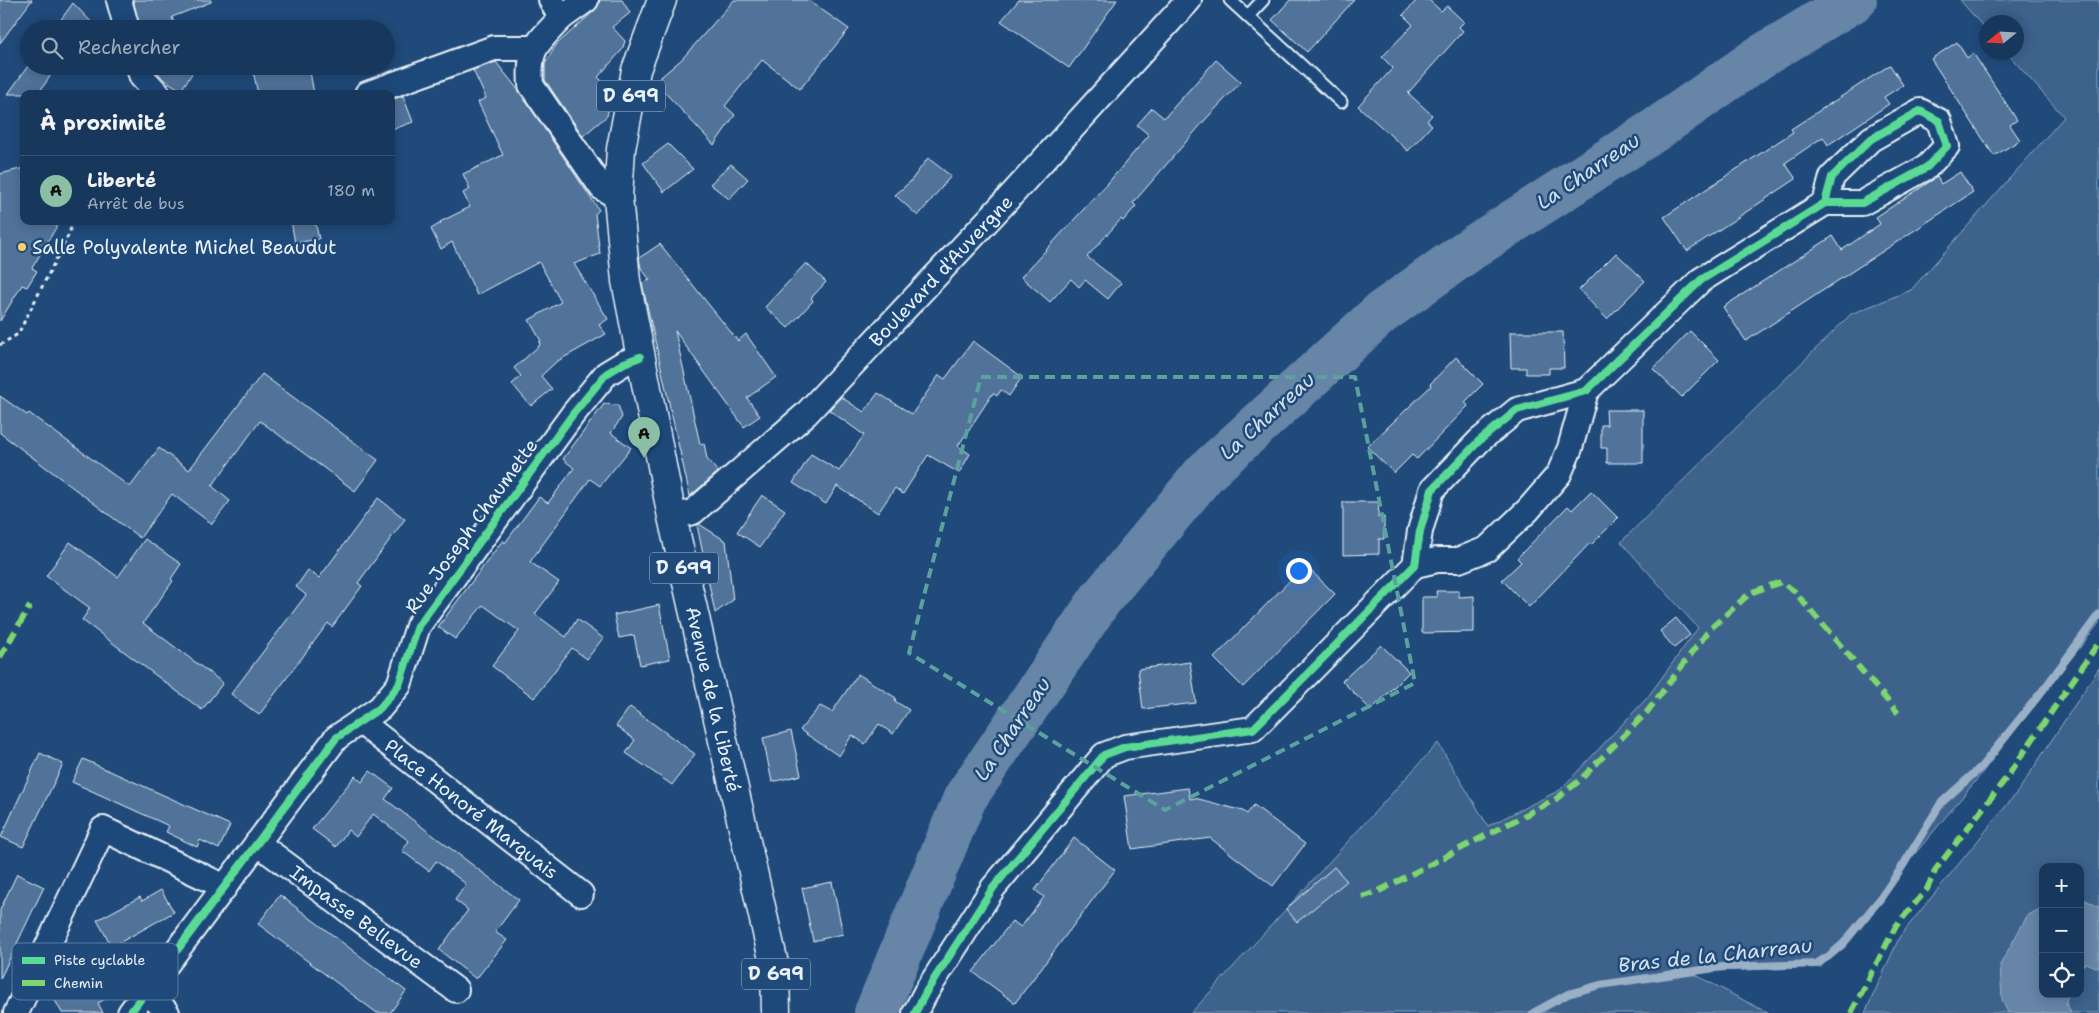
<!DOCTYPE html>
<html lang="fr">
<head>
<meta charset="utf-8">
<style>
	:root { --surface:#17385c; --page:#244365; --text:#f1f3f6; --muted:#9eacbb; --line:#365272; --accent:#8abfa5 }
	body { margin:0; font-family:"Shantell Sans",sans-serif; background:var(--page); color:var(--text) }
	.controls { position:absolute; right:15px; bottom:15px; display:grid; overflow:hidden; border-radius:10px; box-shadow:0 2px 12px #0003 }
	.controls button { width:45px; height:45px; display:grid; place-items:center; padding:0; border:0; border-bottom:1px solid var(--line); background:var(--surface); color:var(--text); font:25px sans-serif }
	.compass { position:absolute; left:1979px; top:15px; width:45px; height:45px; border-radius:50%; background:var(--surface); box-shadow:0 2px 12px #0003; rotate:252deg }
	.you { position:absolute; left:1298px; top:570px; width:18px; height:18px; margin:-12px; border:4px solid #fff; border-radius:50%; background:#1a73e8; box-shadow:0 0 0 8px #1a73e833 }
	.badge { display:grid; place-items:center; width:32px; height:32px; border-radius:50%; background:var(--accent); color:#111; font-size:16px; font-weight:700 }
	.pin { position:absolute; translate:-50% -41px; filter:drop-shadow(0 1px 2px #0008) }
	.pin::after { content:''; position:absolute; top:26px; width:18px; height:15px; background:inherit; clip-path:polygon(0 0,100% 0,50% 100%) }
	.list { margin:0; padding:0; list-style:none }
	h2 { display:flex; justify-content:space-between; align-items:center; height:65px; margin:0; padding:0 20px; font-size:21px }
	h2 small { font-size:16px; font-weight:400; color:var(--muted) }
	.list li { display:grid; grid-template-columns:32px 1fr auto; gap:15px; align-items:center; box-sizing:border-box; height:70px; padding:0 20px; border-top:1px solid var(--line) }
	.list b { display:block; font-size:19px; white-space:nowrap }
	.list p { margin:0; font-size:16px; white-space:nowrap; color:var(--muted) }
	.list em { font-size:16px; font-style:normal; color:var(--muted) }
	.icon { flex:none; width:28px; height:28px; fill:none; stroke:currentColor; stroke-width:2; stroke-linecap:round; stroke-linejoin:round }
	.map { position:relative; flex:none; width:2099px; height:1013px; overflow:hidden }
	.search { position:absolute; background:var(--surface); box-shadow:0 2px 12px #0003; left:20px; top:20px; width:375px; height:55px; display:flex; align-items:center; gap:12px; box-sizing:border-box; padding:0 18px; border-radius:28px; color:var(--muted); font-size:19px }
	.panel { position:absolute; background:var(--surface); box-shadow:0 2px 12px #0003; left:20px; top:90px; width:375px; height:135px; border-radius:10px }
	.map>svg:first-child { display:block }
	.green { fill:#3c628c; stroke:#92aac2; fill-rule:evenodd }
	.water { fill:#6685a7; stroke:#9ab0c7 }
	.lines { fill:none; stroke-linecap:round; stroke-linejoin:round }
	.stream { stroke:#9ab0c7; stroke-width:8 }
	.river { stroke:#6685a7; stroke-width:44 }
	.building { fill:#517399; stroke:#e8f1f8 }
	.service-casing { stroke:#e8f1f8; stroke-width:15 }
	.minor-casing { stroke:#e8f1f8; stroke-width:28 }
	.primary-casing { stroke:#e8f1f8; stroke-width:31 }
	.path { stroke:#e8f1f8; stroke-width:3; stroke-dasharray:4 4; stroke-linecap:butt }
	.service { stroke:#1f4a7a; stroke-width:11 }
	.minor { stroke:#1f4a7a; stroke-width:24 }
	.primary { stroke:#1f4a7a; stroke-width:28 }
	.quiet { stroke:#7fd670; stroke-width:6; stroke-dasharray:12 6; stroke-linecap:butt }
	.cycleway-casing { stroke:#1f4a7a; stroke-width:11 }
	.cycleway { stroke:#5adb95; stroke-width:8 }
	.marked { fill:none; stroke:#5ba19e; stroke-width:4; stroke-dasharray:10 6; stroke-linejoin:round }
	.poi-dot { fill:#ffd166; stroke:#1f4a7a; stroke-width:2 }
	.labels { text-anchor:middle; stroke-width:5; stroke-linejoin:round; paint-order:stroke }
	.shield { fill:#1f4a7a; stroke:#acbfd2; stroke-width:1 }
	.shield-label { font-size:18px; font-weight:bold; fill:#e8f1f8 }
	.poi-label { font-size:19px; fill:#e8f1f8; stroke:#1f4a7a; text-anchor:start }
	.street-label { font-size:19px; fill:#e8f1f8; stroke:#1f4a7a }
	.water-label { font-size:20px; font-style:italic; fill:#d4e1ec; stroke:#1f4a7a }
	.key { fill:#1f4a7a; stroke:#5b7ca0; stroke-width:1 }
	.key-label { font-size:14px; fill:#e8f1f8 }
</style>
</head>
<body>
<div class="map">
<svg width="2099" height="1013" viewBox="0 0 2099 1013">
	<rect width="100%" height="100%" fill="#1f4a7a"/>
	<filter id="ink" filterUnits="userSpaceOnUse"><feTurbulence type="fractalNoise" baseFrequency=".02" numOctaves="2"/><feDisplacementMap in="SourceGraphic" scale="10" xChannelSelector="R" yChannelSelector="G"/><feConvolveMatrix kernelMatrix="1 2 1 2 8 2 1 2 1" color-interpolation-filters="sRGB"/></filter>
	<g filter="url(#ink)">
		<!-- green -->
		<g class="green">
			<path d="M 1960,0 L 2099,0 L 2099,623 L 1978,778 L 1821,967 L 1690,972 L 1768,1013 L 1191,1013 L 1438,743 L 1488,826 L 1560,790 L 1647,698 L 1698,628 L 1621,542 L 1851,314 L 1911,290 L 2064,117 L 2007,53 L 2016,52 L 2016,22 L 1986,22 L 1986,30 Z"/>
			<path d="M 2099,668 L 2099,1013 L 1865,1013 L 1900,936 L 2019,790 ZM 2043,867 L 2080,867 L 2080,994 L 2043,994 Z"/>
		</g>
		<!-- water -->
		<g class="water">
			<path d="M 2080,897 L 2099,907 L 2099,968 L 2086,963 L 2080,968 Z"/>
			<path d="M 2043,907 L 2043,994 L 2068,994 L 2066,1002 L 2071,1013 L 2008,1013 L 2002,999 L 2000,965 L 2027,916 Z"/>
		</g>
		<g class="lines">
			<!-- stream -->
			<path class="stream" d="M 1533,1013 L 1568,994 L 1600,985 L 1722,967 L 1816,964 L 1829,956 L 1843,944 L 1880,899 L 1902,867 L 1941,803 L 1981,767 L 2047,685 L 2099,614"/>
			<!-- river -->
			<path class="river" d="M 876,1013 L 965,798 L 1100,600 L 1205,473 L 1381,313 L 1469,250 L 1655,130 L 1760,57 L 1855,0"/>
		</g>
		<!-- building -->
		<g class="building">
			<path d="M 0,0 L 32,0 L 0,43 Z"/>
			<path d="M 133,0 L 211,0 L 211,2 L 172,17 L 176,29 L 140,29 Z"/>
			<path d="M 600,0 L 622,0 L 630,13 L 612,27 L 625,41 L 622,50 L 598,77 L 613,92 L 607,116 L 583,136 L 545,80 L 545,64 L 556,45 L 594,11 L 598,6 Z"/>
			<path d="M 734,0 L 808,0 L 849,29 L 800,89 L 762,60 L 725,106 L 735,115 L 714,145 L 655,82 L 682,59 Z"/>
			<path d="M 1019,0 L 1117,0 L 1069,68 L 1001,21 Z"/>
			<path d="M 1290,0 L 1354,0 L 1307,52 L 1272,20 Z"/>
			<path d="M 1417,0 L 1429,0 L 1441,11 L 1447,6 L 1464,22 L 1459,27 L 1463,31 L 1408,93 L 1432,115 L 1427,121 L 1432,125 L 1408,151 L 1358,106 L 1393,68 L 1382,57 L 1413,25 L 1403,15 Z"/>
			<path d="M 73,3 L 98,29 L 54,29 Z"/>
			<path d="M 1957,42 L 1967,58 L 1973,53 L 2017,120 L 2010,125 L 2020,140 L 1994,156 L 1931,59 Z"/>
			<path d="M 1216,60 L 1241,82 L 1205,120 L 1133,203 L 1136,206 L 1123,221 L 1121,219 L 1087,257 L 1121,283 L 1108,299 L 1085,280 L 1079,287 L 1071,279 L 1050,302 L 1021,277 L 1107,184 L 1149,135 L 1137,125 L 1152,108 L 1164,118 Z"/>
			<path d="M 496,62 L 519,91 L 599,210 L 595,214 L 600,254 L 574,264 L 608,319 L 599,325 L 606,334 L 556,362 L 541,376 L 552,389 L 531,406 L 512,384 L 521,376 L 514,368 L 540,345 L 539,342 L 541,341 L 529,320 L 561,302 L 539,262 L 477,295 L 452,242 L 441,249 L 431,229 L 441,223 L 440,222 L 470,207 L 463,193 L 470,189 L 463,174 L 503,155 L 478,102 L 486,98 L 473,70 Z"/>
			<path d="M 1890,65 L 1903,85 L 1884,97 L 1889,104 L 1828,145 L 1823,137 L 1785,163 L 1796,179 L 1687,251 L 1664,217 L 1793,132 L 1791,129 Z"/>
			<path d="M 28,66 L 57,66 L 38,94 L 8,94 Z"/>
			<path d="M 153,66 L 197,66 L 181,90 L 163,79 Z"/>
			<path d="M 252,66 L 309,66 L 314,94 L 258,94 Z"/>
			<path d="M 403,96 L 413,122 L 391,130 L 391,100 Z"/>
			<path d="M 668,144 L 693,169 L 664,192 L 643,163 Z"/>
			<path d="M 928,158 L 951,176 L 918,216 L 895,195 L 910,182 Z"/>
			<path d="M 731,164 L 748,179 L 729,199 L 710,184 Z"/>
			<path d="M 24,168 L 24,221 L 60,221 L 32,268 L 37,271 L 27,287 L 22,285 L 0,321 L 0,174 Z"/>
			<path d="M 1960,172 L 1973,192 L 1746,341 L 1723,307 L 1833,236 L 1842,250 L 1880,224 L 1876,217 L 1937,177 L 1941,184 Z"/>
			<path d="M 291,221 L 315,221 L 319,239 L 295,243 Z"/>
			<path d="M 660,244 L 738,341 L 746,334 L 776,377 L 747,398 L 760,416 L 744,427 L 675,331 L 700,444 L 704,443 L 707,459 L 718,472 L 690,496 L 642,283 L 650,280 L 641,268 L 639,258 Z"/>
			<path d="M 1616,253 L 1645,281 L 1607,319 L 1579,290 Z"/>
			<path d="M 806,263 L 826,282 L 811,298 L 813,301 L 788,328 L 765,307 Z"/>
			<path d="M 1690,331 L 1719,360 L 1682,397 L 1653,369 Z"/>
			<path d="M 1510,332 L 1563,332 L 1564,368 L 1549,368 L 1549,374 L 1526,374 L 1526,368 L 1511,368 Z"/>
			<path d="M 973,341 L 1022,377 L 1009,396 L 1001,390 L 997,396 L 993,393 L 958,446 L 970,454 L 959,473 L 928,455 L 903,494 L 895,488 L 878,513 L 837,486 L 826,504 L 793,483 L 811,454 L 839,471 L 864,435 L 829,410 L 841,397 L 864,412 L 878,393 L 912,414 L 939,375 L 945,379 Z"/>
			<path d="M 1456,357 L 1483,384 L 1465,402 L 1468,406 L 1417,459 L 1412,455 L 1394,473 L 1367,447 L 1431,386 L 1430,384 Z"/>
			<path d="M 262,374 L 378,460 L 355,491 L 260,421 L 212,486 L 230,501 L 212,524 L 172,494 L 140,538 L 0,433 L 0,396 L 27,415 L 29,413 L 130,487 L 159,448 L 189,470 Z"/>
			<path d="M 604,404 L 618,405 L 622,417 L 611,433 L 631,448 L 600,486 L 590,479 L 530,562 L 559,582 L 535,614 L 566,637 L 577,619 L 603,638 L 587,659 L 572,648 L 534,698 L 492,666 L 519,631 L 483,605 L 455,639 L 438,627 L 503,540 L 505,543 L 539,497 L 548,503 L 574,468 L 563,459 Z"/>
			<path d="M 1606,410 L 1643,410 L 1643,463 L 1607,463 L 1607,448 L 1601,448 L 1601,425 L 1607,425 Z"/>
			<path d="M 1591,491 L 1618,518 L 1591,545 L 1590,543 L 1529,607 L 1502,580 L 1521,562 L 1517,558 L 1568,506 L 1572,510 Z"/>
			<path d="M 762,495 L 785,510 L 760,547 L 737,532 Z"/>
			<path d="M 378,498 L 405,519 L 358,583 L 362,586 L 332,627 L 328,623 L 259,715 L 231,694 L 306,595 L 296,587 L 308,570 L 319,578 Z"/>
			<path d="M 1343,502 L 1379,502 L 1378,517 L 1384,517 L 1384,539 L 1379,539 L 1379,554 L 1343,555 Z"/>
			<path d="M 699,524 L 726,541 L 733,600 L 715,613 L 697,525 Z"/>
			<path d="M 145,539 L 181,564 L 171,579 L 173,581 L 143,623 L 223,683 L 202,710 L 82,620 L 90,608 L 46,576 L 70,542 L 118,577 Z"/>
			<path d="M 1305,565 L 1335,594 L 1243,687 L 1214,658 Z"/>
			<path d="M 1436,591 L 1459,591 L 1459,597 L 1474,596 L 1474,632 L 1422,633 L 1422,597 L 1437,597 Z"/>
			<path d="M 659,605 L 670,659 L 640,665 L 634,635 L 619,638 L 614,615 Z"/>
			<path d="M 1676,618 L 1690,635 L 1674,648 L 1660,631 Z"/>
			<path d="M 1381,645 L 1409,672 L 1371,710 L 1342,681 Z"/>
			<path d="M 1190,662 L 1196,703 L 1143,709 L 1138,669 Z"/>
			<path d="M 858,674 L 896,698 L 895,701 L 909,710 L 893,734 L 879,724 L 865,744 L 852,735 L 839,756 L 800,730 L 820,706 L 832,712 Z"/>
			<path d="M 630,707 L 695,754 L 672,785 L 626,753 L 635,740 L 616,726 Z"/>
			<path d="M 791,731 L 801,775 L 772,782 L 763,738 Z"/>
			<path d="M 40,753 L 63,764 L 23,847 L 1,837 Z"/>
			<path d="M 83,759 L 230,825 L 219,849 L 200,840 L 197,847 L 166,832 L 169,826 L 72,782 Z"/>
			<path d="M 370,771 L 393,788 L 385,799 L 519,900 L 495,932 L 507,940 L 476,979 L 439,950 L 468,910 L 455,900 L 466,884 L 436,861 L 429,871 L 402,851 L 409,841 L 373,814 L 356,837 L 348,830 L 336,847 L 312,829 L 355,776 L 362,782 Z"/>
			<path d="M 1188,788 L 1190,799 L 1195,798 L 1243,811 L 1247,814 L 1254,805 L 1305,844 L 1273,886 L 1210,838 L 1132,849 L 1124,796 Z"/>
			<path d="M 1074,838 L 1115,870 L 1015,1003 L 973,972 L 1012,921 L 1021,927 L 1044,897 L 1035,890 Z"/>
			<path d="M 1334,867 L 1347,881 L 1297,922 L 1286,909 Z"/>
			<path d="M 17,874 L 44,887 L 0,979 L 0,910 Z"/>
			<path d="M 832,882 L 843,934 L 813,941 L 802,888 Z"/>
			<path d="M 161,890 L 174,912 L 112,947 L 97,920 L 140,897 L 142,901 Z"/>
			<path d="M 280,895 L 406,991 L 390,1013 L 377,1013 L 258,924 Z"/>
			<path d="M 95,976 L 107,998 L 98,1003 L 103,1013 L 62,1013 L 50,991 L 67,982 L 78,986 Z"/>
		</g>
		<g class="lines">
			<!-- service casing -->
			<g class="service-casing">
				<g id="service">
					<path d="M 1230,0 L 1341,102"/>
					<path d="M 1248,16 L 1263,0"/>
				</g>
			</g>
			<!-- minor casing -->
			<g class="minor-casing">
				<g id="minor">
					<path d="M 119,0 L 127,29"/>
					<path d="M 551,0 L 561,18 C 537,44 528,47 531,85 L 602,188 L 618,197"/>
					<path d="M 561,18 L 586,0"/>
					<path d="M 138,66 L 142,77 L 158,94"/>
					<path d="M 367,94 L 494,48 L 534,48"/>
					<path id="s1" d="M 672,517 L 693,512 L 806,414 L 1006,201 L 1189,0"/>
					<path d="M 1415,565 L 1437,560 L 1459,560 L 1487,549 L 1528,510 L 1559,474 L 1570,448 L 1586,391"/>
					<path id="s2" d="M 362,723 L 581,894"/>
					<path id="s3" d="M 257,843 L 456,990"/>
					<path d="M 146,993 L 156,1000 L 167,1013"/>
					<path d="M 16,1013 L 103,829 L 225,887"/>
					<path d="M 130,1013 L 336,738 L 380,708 L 399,685 L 418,626 L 573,414 L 606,374 L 624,363 L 640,357"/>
					<path d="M 915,1013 L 926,992 L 993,888 L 1104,755 L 1125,747 L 1253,729 L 1415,565 L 1420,531 L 1432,490 L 1479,441 L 1517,410 L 1586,391 L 1701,280 L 1825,203 L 1862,203 L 1927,167 L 1947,146 L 1939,121 L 1920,111 L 1871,139 L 1832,177 L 1825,203"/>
				</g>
			</g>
			<!-- primary casing -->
			<g class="primary-casing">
				<g id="primary">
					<path id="s4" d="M 662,0 L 636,70 L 621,149 L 618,197 L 626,281 L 672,517 L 775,968 L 776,1013"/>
				</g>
			</g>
			<!-- path -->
			<path class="path" d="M 0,345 L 18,334 L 69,234 L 73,221"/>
			<!-- service -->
			<use href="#service" class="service"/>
			<!-- minor -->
			<use href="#minor" class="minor"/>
			<!-- primary -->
			<use href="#primary" class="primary"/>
			<!-- quiet -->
			<g class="quiet">
				<path d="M 0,657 L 30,606"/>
				<path d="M 1362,897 L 1379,891 L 1556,799 L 1579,781 L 1647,712 L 1710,629 L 1750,593 L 1781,582 L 1794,591 L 1898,713"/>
				<path d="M 1851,1013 L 1896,926 L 1927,889 L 1936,869 L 2007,777 L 2099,642"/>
			</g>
			<!-- cycleway casing -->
			<g class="cycleway-casing">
				<g id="cycleway">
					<path d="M 130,1013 L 336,738 L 380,708 L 399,685 L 418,626 L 573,414 L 606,374 L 624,363 L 640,357"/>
					<path d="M 915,1013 L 926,992 L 993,888 L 1104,755 L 1125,747 L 1253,729 L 1415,565 L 1420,531 L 1432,490 L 1479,441 L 1517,410 L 1586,391 L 1701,280 L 1825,203 L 1862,203 L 1927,167 L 1947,146 L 1939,121 L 1920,111 L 1871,139 L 1832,177 L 1825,203"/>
				</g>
			</g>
			<!-- cycleway -->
			<use href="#cycleway" class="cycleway"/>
		</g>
	</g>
	<!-- marked area -->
	<path class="marked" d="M 981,377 L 1355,377 L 1415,683 L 1165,810 L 909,653 Z"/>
	<!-- markers -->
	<circle class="poi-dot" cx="22" cy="247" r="5"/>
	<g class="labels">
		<!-- shield labels -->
		<g class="shield">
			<rect x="597" y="80.5" width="68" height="31" rx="4"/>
			<rect x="650" y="552.5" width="68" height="31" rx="4"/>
			<rect x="742" y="958.5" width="68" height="31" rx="4"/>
		</g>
		<g class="shield-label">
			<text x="631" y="102">D 699</text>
			<text x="684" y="574">D 699</text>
			<text x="776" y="980">D 699</text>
		</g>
		<!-- poi labels -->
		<g class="poi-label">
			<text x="32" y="254">Salle Polyvalente Michel Beaudut</text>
		</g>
		<!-- street labels -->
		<g class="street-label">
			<text dy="7" stroke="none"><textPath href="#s1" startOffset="368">Boulevard d'Auvergne</textPath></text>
			<text transform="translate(471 526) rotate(-54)" y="7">Rue Joseph Chaumette</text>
			<text dy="7" stroke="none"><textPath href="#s4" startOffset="715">Avenue de la Liberté</textPath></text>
			<text dy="7" stroke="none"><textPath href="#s2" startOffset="139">Place Honoré Marquais</textPath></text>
			<text dy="7" stroke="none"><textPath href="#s3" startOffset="124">Impasse Bellevue</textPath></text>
		</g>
		<!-- water labels -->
		<g class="water-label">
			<text transform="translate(1588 171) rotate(-34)" y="7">La Charreau</text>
			<text transform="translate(1267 416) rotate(-42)" y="7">La Charreau</text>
			<text transform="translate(1012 729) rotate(-56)" y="7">La Charreau</text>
			<text transform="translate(1715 955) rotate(-6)" y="7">Bras de la Charreau</text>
		</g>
	</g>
	<!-- legend -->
	<rect x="12" y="943" width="166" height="57" rx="8" class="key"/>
	<rect x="22" y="957" width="23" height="7" fill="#5adb95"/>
	<rect x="22" y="980" width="23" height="6" fill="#7fd670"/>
	<g class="key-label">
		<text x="54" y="965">Piste cyclable</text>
		<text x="54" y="988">Chemin</text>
	</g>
</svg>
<div class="controls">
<button>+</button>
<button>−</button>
<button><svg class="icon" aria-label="locate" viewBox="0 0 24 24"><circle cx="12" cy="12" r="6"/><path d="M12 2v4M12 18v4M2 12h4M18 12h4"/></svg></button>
</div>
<svg class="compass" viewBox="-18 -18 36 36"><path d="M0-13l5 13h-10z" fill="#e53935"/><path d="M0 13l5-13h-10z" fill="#9eacbb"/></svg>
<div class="you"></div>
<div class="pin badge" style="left:644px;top:458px">A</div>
<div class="search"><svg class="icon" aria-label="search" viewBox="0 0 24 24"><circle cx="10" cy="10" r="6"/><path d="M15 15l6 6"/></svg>Rechercher</div>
<section class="panel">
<h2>À proximité<small></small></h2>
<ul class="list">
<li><span class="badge">A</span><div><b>Liberté</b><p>Arrêt de bus</p></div><em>180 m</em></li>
</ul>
</section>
</div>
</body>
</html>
